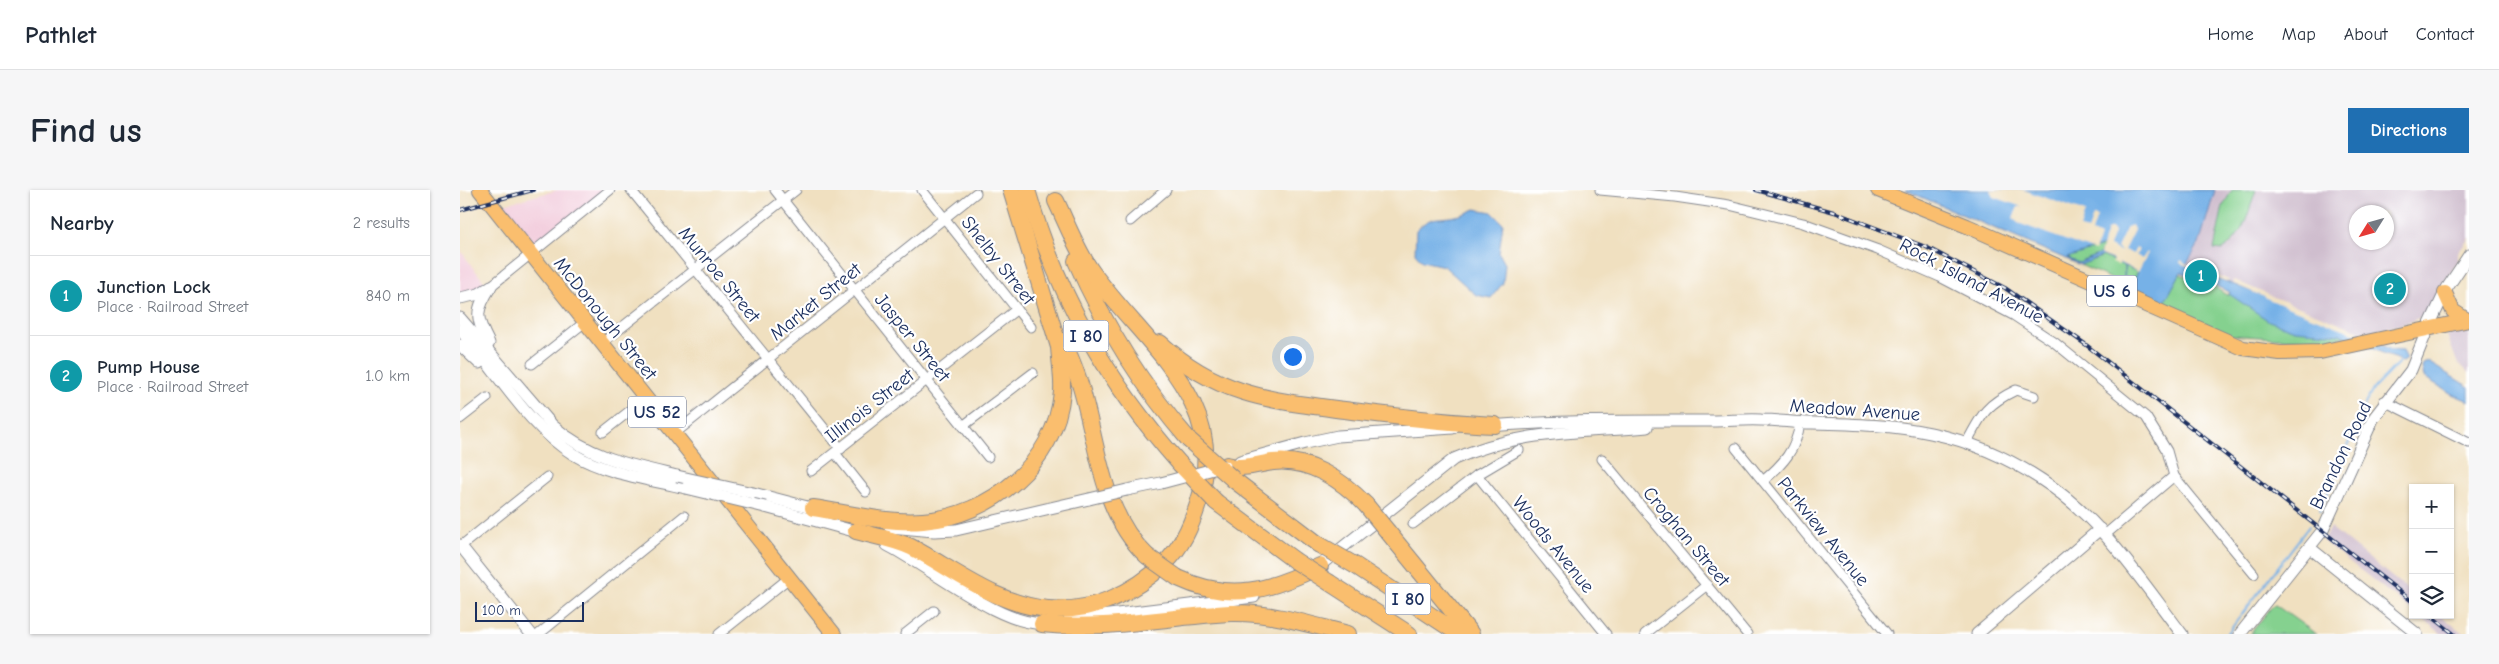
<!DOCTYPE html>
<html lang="en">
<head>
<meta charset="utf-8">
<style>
	:root { --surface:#fff; --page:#f6f6f7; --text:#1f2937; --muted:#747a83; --line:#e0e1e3; --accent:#1f6fb2 }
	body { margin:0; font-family:"Comic Neue",sans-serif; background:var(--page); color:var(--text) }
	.controls { position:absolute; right:15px; bottom:15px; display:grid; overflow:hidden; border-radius:0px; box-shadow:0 1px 4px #0004 }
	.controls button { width:45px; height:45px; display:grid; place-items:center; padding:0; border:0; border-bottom:1px solid var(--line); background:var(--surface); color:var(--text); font:25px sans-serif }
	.compass { position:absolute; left:1889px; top:15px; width:45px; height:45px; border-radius:50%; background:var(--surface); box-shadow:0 1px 4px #0004; rotate:233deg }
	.scale { position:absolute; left:15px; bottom:12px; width:109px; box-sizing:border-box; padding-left:5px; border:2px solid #1b2f5e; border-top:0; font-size:14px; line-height:18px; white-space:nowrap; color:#1b2f5e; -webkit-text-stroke:4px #fff; paint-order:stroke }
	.you { position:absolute; left:832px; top:166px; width:18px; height:18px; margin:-12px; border:4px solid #fff; border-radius:50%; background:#1a73e8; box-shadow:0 0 0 8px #1a73e833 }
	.badge { display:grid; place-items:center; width:32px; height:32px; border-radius:50%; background:var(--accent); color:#fff; font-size:16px; font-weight:700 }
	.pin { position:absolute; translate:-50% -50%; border:2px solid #fff; box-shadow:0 1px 5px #0006 }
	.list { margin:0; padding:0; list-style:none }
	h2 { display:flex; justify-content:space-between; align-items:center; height:65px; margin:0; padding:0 20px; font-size:21px }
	h2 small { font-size:16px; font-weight:400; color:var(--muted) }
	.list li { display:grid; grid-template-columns:32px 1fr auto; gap:15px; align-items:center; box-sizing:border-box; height:80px; padding:0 20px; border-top:1px solid var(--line) }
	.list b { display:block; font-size:19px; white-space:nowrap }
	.list p { margin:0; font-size:16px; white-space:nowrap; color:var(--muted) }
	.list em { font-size:16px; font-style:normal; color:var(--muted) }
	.icon { flex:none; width:28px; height:28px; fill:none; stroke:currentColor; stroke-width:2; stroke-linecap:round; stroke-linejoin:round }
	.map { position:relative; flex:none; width:2009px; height:444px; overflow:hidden; border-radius:0px }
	header { display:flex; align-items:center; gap:30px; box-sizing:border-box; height:70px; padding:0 25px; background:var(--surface); border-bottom:1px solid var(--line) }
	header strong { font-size:24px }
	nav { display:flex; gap:28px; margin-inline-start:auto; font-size:18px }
	.intro { display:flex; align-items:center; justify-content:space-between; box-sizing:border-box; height:120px; padding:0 30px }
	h1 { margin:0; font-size:35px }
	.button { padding:12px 22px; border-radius:0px; background:var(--accent); color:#fff; font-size:18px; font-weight:700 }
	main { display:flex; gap:30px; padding:0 30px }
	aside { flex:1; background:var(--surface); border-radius:0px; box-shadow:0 1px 4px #0004 }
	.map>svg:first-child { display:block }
	.built { fill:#f3cfde }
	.industrial { fill:#cfbdce; fill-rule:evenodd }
	.green { fill:#85d18f; stroke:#508076 }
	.water { fill:#76b1e7; stroke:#4870a2; fill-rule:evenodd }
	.pier { fill:#f0e0c0 }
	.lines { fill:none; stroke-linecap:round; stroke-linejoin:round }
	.stream { stroke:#76b1e7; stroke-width:2 }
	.minor-casing { stroke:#86888f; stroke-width:11 }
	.tertiary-casing { stroke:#86888f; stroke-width:13 }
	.primary-casing { stroke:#86888f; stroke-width:16 }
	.motorway-casing { stroke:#86888f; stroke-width:18 }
	.minor { stroke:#fff; stroke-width:9 }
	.tertiary { stroke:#fff; stroke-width:11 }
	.primary { stroke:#fabe6e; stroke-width:14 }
	.motorway { stroke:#fabe6e; stroke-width:16 }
	.rail-casing { stroke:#1b2f5e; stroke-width:4 }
	.rail { stroke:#fff; stroke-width:2; stroke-dasharray:5.5; stroke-linecap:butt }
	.tertiary-bridge-casing { stroke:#86888f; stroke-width:13; stroke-linecap:butt }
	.motorway-bridge-casing { stroke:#86888f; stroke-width:18; stroke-linecap:butt }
	.tertiary-bridge { stroke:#fff; stroke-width:11 }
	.motorway-bridge { stroke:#fabe6e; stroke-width:16 }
	.labels { text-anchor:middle; stroke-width:4.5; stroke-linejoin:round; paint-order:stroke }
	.shield { fill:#fff; stroke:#5f6d8e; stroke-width:1 }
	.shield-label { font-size:18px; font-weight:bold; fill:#1b2f5e }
	.street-label { font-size:19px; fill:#1b2f5e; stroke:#fff }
</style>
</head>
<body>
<header>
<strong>Pathlet</strong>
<nav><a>Home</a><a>Map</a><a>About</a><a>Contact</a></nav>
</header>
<div class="intro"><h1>Find us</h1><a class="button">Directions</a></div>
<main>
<aside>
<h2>Nearby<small>2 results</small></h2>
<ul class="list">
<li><span class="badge" style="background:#0f9aa8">1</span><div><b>Junction Lock</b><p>Place · Railroad Street</p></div><em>840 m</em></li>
<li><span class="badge" style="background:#0f9aa8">2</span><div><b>Pump House</b><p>Place · Railroad Street</p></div><em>1.0 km</em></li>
</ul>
</aside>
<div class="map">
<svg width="2009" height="444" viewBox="0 0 2009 444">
	<rect width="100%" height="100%" fill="#fff"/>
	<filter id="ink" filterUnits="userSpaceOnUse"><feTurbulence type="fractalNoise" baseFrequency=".02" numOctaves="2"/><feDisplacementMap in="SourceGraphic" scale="10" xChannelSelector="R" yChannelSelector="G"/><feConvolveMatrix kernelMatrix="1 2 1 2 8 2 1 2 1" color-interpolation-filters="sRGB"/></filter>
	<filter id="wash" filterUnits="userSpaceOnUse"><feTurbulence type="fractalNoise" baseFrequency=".0096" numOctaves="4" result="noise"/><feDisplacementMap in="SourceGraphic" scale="20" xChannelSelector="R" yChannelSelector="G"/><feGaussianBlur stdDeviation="1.12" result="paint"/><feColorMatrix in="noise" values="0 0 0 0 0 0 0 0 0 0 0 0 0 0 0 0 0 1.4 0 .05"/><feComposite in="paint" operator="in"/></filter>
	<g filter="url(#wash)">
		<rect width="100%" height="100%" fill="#f0e0c0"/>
		<!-- built -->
		<g class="built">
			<path d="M 98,0 L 147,0 L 72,60 L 36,16 Z"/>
			<path d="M 0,60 L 25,93 L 16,101 L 0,106 Z"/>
		</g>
		<!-- industrial -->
		<g class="industrial">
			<path d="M 1755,0 L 2009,0 L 2009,48 L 1998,63 L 1998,71 L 1963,126 L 1947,133 L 1901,144 L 1726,75 L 1739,54 ZM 1896,22 L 1926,22 L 1926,52 L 1896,52 Z"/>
			<path d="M 2009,141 L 2009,184 L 1997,172 L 1987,145 Z"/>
			<path d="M 1870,337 L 1953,404 L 1953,421 L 1863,351 Z"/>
			<path d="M 1958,425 L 1980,425 L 2004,444 L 1982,444 Z"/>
		</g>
		<!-- green -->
		<g class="green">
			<path d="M 1772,0 L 1796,0 C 1787,25 1786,42 1763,60 L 1754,59 L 1763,16 Z"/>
			<path d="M 1644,55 L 1640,64 L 1619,73 L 1606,68 Z"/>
			<path d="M 1643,66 L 1678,82 L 1670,97 L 1620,75 Z"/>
			<path d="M 1720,84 L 1754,97 L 1768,106 L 1770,102 L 1786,98 L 1886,147 L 1844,150 L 1770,145 L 1704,113 Z"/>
			<path d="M 1814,414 L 1856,444 L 1790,444 Z"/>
		</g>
		<!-- water -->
		<g class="water">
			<path d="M 1445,0 L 1755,0 L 1739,54 L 1726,75 L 1728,77 L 1895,141 L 1931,160 L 1943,161 L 1947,169 L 1943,172 L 1880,144 L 1835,140 L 1809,131 L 1769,104 L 1770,102 L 1721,82 L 1704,113 L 1664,95 L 1664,76 L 1643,66 L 1620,75 ZM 1643,56 L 1640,64 L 1619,73 L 1607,68 ZM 1664,76 L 1678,82 L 1671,97 L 1665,95 Z"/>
			<path d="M 1015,19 L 1032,22 L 1043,33 L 1039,63 L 1045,74 L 1043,93 L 1031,108 L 1016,105 L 984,76 L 962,71 L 955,63 L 956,40 C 973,24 976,30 996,26 C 1002,25 1009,22 1015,19 Z"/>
			<path d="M 1968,172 L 2009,197 L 2009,211 L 1992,204 L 1964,187 L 1962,178 L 1963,174 Z"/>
		</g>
		<!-- pier -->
		<g class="pier">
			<path d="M 1530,0 L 1564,0 L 1625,22 L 1620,38 L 1628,41 L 1633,26 L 1637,27 L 1632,42 L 1640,46 L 1635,61 L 1558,33 L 1553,28 L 1558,17 L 1562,17 L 1534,7 Z"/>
			<path d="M 1672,35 L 1674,40 L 1664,60 L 1673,64 L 1676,57 L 1679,59 L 1676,65 L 1682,69 L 1687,62 L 1688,63 L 1678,82 L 1660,73 L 1658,75 L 1652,73 L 1653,70 L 1640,64 L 1647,40 L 1652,38 L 1654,43 L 1649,56 L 1662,62 L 1657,58 L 1667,37 Z"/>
			<path d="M 1721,70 L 1730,76 L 1764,88 L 1769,90 L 1768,92 L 1720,73 Z"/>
			<path d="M 1775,90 L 1806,104 L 1900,141 L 1896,144 L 1827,117 L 1774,94 L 1772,91 Z"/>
		</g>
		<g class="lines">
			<!-- stream -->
			<g class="stream">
				<path d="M 1860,321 L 1906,212 L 1914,198 L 1942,169"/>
				<path d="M 1767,444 L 1849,336"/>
			</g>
		</g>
	</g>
	<g filter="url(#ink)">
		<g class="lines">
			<!-- minor casing -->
			<g class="minor-casing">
				<g id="minor">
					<path d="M 171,0 L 381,259"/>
					<path d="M 315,0 L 528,267"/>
					<path d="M 462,0 L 571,137"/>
					<path d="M 1140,0 L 1215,7 L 1269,15 L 1343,33 L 1418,60 L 1480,87 L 1553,125 L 1594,152 L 1686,227 L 1707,261 L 1714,286 L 1794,384"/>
					<path d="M 670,31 L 706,0"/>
					<path d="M 31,96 L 150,0"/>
					<path d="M 142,153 L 336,0"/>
					<path d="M 72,174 L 125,132"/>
					<path d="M 1924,211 L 2009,253"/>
					<path d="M 0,229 L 27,208"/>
					<path d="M 503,236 L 573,183"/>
					<path d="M 143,242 L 186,208"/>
					<path d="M 214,244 L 516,3"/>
					<path d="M 1507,252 C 1522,223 1527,214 1556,200 L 1574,206"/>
					<path d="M 1276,258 L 1427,444"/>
					<path d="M 375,263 L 406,302"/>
					<path d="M 1142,269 L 1287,444"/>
					<path d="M 351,281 L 557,119"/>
					<path d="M 1017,285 L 1146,444"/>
					<path d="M 1303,291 C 1323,274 1336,260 1340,233"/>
					<path d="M 953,334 L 1017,285 L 1059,260"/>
					<path d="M 1646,344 L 1714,286"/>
					<path d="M 1,356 L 87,287"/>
					<path d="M 79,444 L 224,326"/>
					<path d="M 259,444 L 329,388"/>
					<path d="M 445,444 L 474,421"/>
					<path d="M 1185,444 L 1247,395"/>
				</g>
			</g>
			<!-- tertiary casing -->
			<g class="tertiary-casing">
				<g id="tertiary">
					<path d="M 0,108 L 19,104 L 30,97"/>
					<path d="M 0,128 L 93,236 C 130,268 170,275 217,286"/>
					<path d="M 0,140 C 37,180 66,235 113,264 C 146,284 189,289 226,298"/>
					<path d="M 29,153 C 15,127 15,121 31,96"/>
					<path d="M 0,155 L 19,173"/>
					<path d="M 1029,236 C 1104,230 1179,231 1255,231 C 1270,231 1286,229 1301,230 C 1318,230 1335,233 1352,233 C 1441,235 1504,239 1582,290 C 1641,328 1680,389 1722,444"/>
					<path d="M 780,271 L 845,253 L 878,246 L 993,238"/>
					<path d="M 667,300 L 701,293"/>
					<path d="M 293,303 L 359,320"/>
					<path d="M 305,317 L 401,343"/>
					<path d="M 430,337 L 474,341 L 496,340 L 629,309"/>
					<path d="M 0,355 L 71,444"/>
					<path d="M 427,355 C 467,375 545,440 588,433"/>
					<path d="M 1850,358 L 1957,444"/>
					<path d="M 854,380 L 994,269 C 1059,240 1119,243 1187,237"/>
					<path d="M 609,430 L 794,407"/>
					<path d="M 1517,444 L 1640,339"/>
					<path d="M 1780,444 L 1863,340 L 1913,229 L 1951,180 L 1968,138 L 1987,98 L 2009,65"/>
				</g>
			</g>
			<!-- primary casing -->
			<g class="primary-casing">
				<g id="primary">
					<path d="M 20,0 L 374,444"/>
					<path d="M 1418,0 L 1507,36 L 1783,158 L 1820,163 L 1860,162 L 2009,130"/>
					<path d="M 1985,103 L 1993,121 L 2007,130"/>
				</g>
			</g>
			<!-- motorway casing -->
			<g class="motorway-casing">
				<g id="motorway">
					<path d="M 567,0 C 597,105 647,192 720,274"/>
					<path d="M 616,71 C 645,137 682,196 729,250"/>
					<path d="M 602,151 C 610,164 615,179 620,194 C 638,252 640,322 687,366"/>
					<path d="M 700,153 C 760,208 816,211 892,221 C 940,227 987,233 1035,235"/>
					<path d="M 767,275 C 782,280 798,274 813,272 C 849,268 882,290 906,315"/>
					<path d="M 774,290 L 858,354"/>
					<path d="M 756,312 L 834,370"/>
					<path d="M 353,318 C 388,323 427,334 463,331 C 530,326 596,273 602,202 C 603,187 600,172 599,157 L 551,0"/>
					<path d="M 396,341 C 414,346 434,349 451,357 C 495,380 537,415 588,419 C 632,423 674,403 705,373 C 722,357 731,336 738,314 C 772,211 685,156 632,82 C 617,61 607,34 596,11"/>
					<path d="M 928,342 L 1011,444"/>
					<path d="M 896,376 L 999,444"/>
					<path d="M 718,388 C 771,413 811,400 860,376"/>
					<path d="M 870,393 L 949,444"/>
					<path d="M 582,434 C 646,441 708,426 772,423 C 811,422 851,435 888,444"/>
				</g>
			</g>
			<!-- minor -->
			<use href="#minor" class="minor"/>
			<!-- tertiary -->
			<use href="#tertiary" class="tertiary"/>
			<!-- primary -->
			<use href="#primary" class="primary"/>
			<!-- motorway -->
			<use href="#motorway" class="motorway"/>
			<!-- rail casing -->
			<g class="rail-casing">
				<g id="rail">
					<path d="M 1296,0 L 1374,22 L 1466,57 L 1545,98 L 1625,154 L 1953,412"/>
					<path d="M 0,20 L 73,0"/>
					<path d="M 1970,425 L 1994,444"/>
				</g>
			</g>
			<!-- rail -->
			<use href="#rail" class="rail"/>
			<!-- tertiary-bridge casing -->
			<g class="tertiary-bridge-casing">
				<g id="tertiary-bridge">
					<path d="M 217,286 L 293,303"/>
					<path d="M 701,293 L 765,276"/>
					<path d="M 226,298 L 305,317"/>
					<path d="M 629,309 L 667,300"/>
				</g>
			</g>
			<!-- motorway-bridge casing -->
			<g class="motorway-bridge-casing">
				<g id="motorway-bridge">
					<path d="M 729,250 L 774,290"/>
					<path d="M 720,274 L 756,312"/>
					<path d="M 906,315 L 928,342"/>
					<path d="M 858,354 L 896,376"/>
					<path d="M 687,366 L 718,388"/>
					<path d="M 834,370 L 870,393"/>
				</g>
			</g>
			<!-- tertiary-bridge -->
			<use href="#tertiary-bridge" class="tertiary-bridge"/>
			<!-- motorway-bridge -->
			<use href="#motorway-bridge" class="motorway-bridge"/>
		</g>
	</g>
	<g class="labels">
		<!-- shield labels -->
		<g class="shield">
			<rect x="1627" y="85.5" width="50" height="31" rx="4"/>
			<rect x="603.5" y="130.5" width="45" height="31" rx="4"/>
			<rect x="168" y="206.5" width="58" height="31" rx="4"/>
			<rect x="925.5" y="393.5" width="45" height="31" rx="4"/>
		</g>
		<g class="shield-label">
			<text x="1652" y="107">US 6</text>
			<text x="626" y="152">I 80</text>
			<text x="197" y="228">US 52</text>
			<text x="948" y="415">I 80</text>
		</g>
		<!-- street labels -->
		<g class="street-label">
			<text transform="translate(539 70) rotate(52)" y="7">Shelby Street</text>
			<text transform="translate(260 84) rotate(51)" y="7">Munroe Street</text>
			<text transform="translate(1512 90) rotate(28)" y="7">Rock Island Avenue</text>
			<text transform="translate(355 111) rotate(-39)" y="7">Market Street</text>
			<text transform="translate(146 128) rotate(51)" y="7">McDonough Street</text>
			<text transform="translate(453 147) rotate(51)" y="7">Jasper Street</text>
			<text transform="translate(409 215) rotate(-38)" y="7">Illinois Street</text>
			<text transform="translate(1395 219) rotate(4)" y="7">Meadow Avenue</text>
			<text transform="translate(1880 265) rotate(-64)" y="7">Brandon Road</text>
			<text transform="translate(1364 341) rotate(51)" y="7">Parkview Avenue</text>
			<text transform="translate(1227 346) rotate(50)" y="7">Croghan Street</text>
			<text transform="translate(1094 354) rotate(51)" y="7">Woods Avenue</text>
		</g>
	</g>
</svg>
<div class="controls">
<button>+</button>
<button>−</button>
<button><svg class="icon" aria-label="layers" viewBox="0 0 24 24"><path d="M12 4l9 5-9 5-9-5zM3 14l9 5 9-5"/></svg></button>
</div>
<svg class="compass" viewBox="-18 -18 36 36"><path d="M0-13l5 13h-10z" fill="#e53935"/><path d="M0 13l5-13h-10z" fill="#747a83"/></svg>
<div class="scale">100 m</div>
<div class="you"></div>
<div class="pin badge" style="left:1741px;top:86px;background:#0f9aa8">1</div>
<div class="pin badge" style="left:1930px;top:99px;background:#0f9aa8">2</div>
</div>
</main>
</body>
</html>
